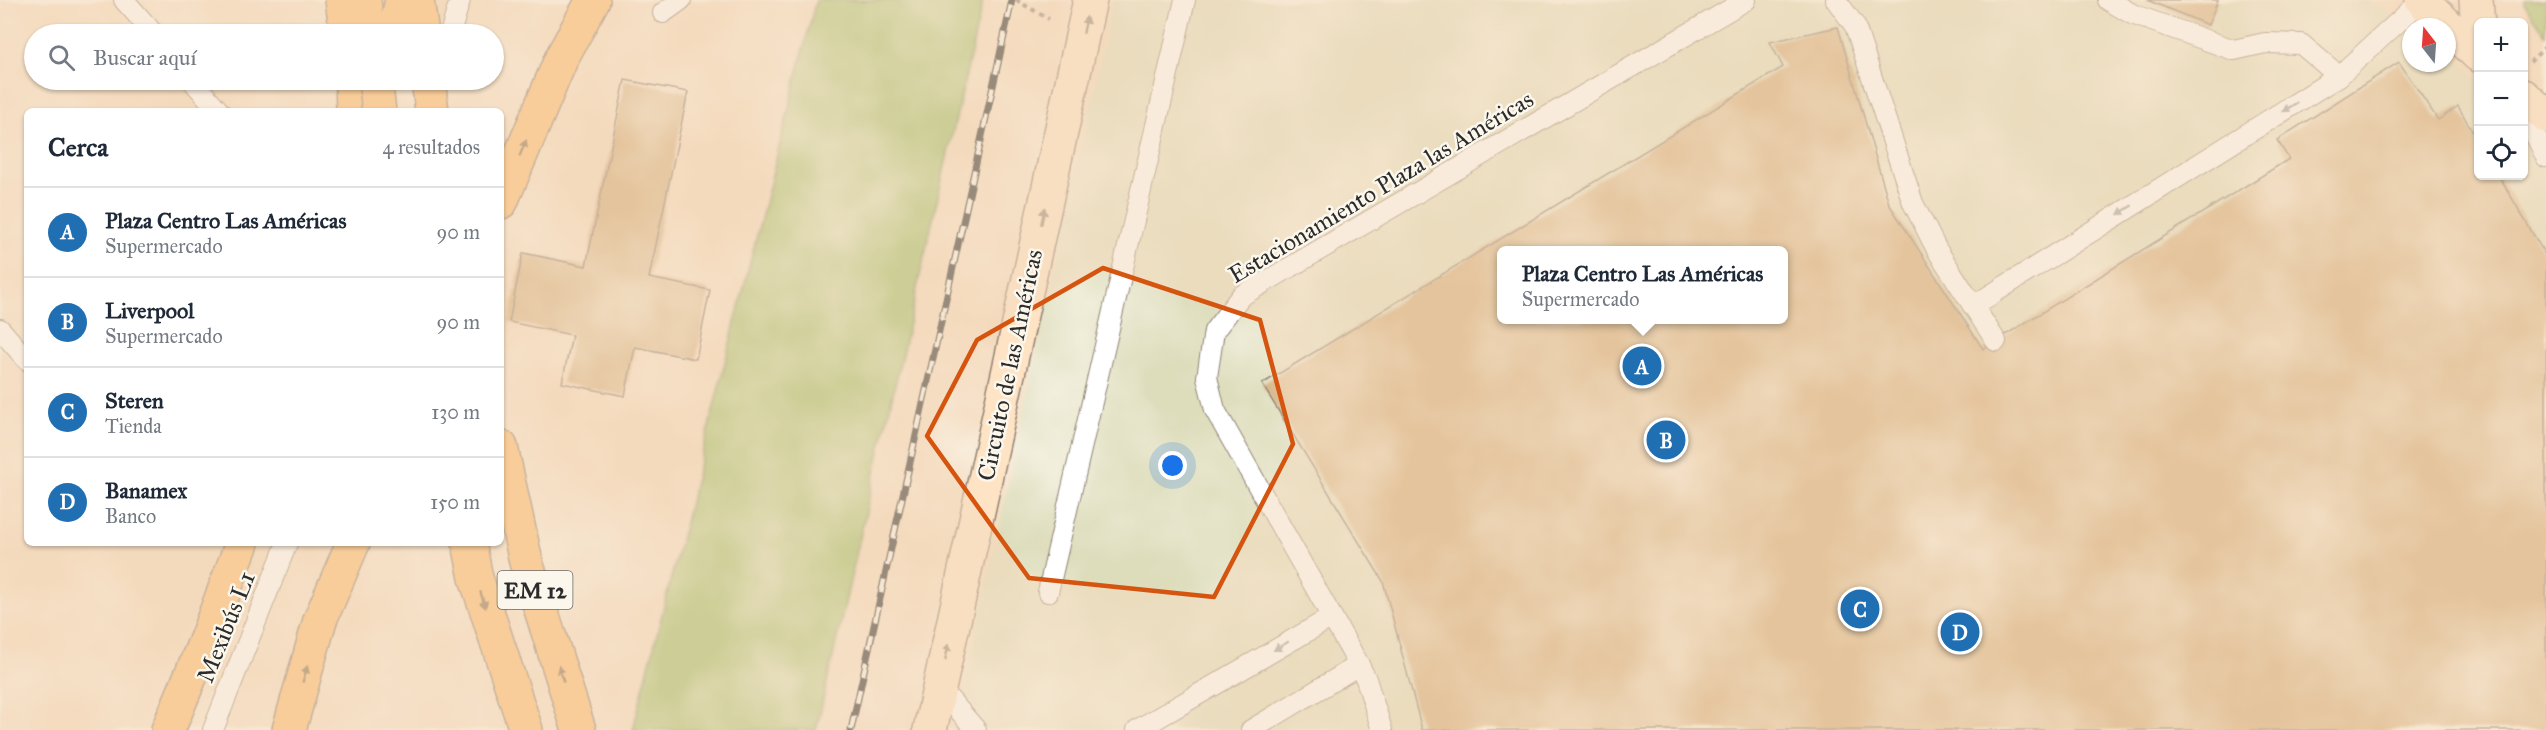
<!DOCTYPE html>
<html lang="es">
<head>
<meta charset="utf-8">
<style>
	:root { --surface:#fff; --page:#f2f2f3; --text:#1f2937; --muted:#747a83; --line:#e0e1e3; --accent:#1f6fb2 }
	body { margin:0; font-family:"IM FELL Great Primer",serif; background:var(--page); color:var(--text) }
	.controls { position:absolute; right:18px; top:18px; display:grid; overflow:hidden; border-radius:9px; box-shadow:0 2px 4px #0004 }
	.controls button { width:54px; height:54px; display:grid; place-items:center; padding:0; border:0; border-bottom:2px solid var(--line); background:var(--surface); color:var(--text); font:30px sans-serif }
	.compass { position:absolute; left:2402px; top:18px; width:54px; height:54px; border-radius:50%; background:var(--surface); box-shadow:0 2px 4px #0004; rotate:343deg }
	.you { position:absolute; left:1173px; top:466px; width:21px; height:21px; margin:-15px; border:4px solid #fff; border-radius:50%; background:#1a73e8; box-shadow:0 0 0 9px #1a73e833 }
	.badge { display:grid; place-items:center; width:39px; height:39px; border-radius:50%; background:var(--accent); color:#fff; font-size:20px; font-weight:700 }
	.pin { position:absolute; translate:-50% -50%; border:3px solid #fff; box-shadow:0 2px 6px #0006 }
	.popup { position:absolute; left:1497px; top:246px; width:291px; height:78px; box-sizing:border-box; display:grid; place-content:center; border-radius:9px; background:var(--surface); filter:drop-shadow(0 2px 4px #0005); font-size:20px; white-space:nowrap; color:var(--muted) }
	.popup b { font-size:22px; color:var(--text) }
	.popup::after { content:''; position:absolute; left:50%; top:100%; margin-left:-12px; border:12px solid transparent; border-top-color:var(--surface) }
	.list { margin:0; padding:0; list-style:none }
	h2 { display:flex; justify-content:space-between; align-items:center; height:78px; margin:0; padding:0 24px; font-size:26px }
	h2 small { font-size:20px; font-weight:400; color:var(--muted) }
	.list li { display:grid; grid-template-columns:39px 1fr auto; gap:18px; align-items:center; box-sizing:border-box; height:90px; padding:0 24px; border-top:2px solid var(--line) }
	.list b { display:block; font-size:22px; white-space:nowrap }
	.list p { margin:0; font-size:20px; white-space:nowrap; color:var(--muted) }
	.list em { font-size:20px; font-style:normal; color:var(--muted) }
	.icon { flex:none; width:33px; height:33px; fill:none; stroke:currentColor; stroke-width:2; stroke-linecap:round; stroke-linejoin:round }
	.map { position:relative; flex:none; width:2546px; height:730px; overflow:hidden }
	.search { position:absolute; background:var(--surface); box-shadow:0 2px 4px #0004; left:24px; top:24px; width:480px; height:66px; display:flex; align-items:center; gap:15px; box-sizing:border-box; padding:0 21px; border-radius:33px; color:var(--muted); font-size:22px }
	.panel { position:absolute; background:var(--surface); box-shadow:0 2px 4px #0004; left:24px; top:108px; width:480px; height:438px; border-radius:9px }
	.map>svg:first-child { display:block }
	.built { fill:#ddddbc; fill-rule:evenodd }
	.green { fill:#9ebf68; stroke:#64754a; stroke-width:1.5 }
	.building { fill:#d0a973; fill-rule:evenodd }
	.lines { fill:none; stroke-linecap:round; stroke-linejoin:round }
	.service-casing { stroke:#908274; stroke-width:22 }
	.secondary-casing { stroke:#908274; stroke-width:36 }
	.trunk-casing { stroke:#908274; stroke-width:36 }
	.motorway-casing { stroke:#908274; stroke-width:36 }
	.path { stroke:#908274; stroke-width:4; stroke-dasharray:4.5 4.5; stroke-linecap:butt }
	.service { stroke:#fff; stroke-width:20 }
	.secondary { stroke:#fee4c5; stroke-width:33 }
	.trunk { stroke:#fdbc6f; stroke-width:33 }
	.motorway { stroke:#fdbc6f; stroke-width:33 }
	.rail-casing { stroke:#2b2b2b; stroke-width:7 }
	.rail { stroke:#fbf7ec; stroke-width:4.5; stroke-dasharray:14; stroke-linecap:butt }
	.motorway-bridge-casing { stroke:#908274; stroke-width:36; stroke-linecap:butt }
	.motorway-bridge { stroke:#fdbc6f; stroke-width:33 }
	.oneway { fill:#948878 }
	.oneway2 { fill:#a0a0a0 }
	.oneway3 { fill:#8a6c4a }
	.marked { fill:none; stroke:#d5540f; stroke-width:4.5; stroke-linejoin:round }
	.labels { text-anchor:middle; stroke-width:5; stroke-linejoin:round; paint-order:stroke }
	.shield { fill:#fbf7ec; stroke:#696865; stroke-width:1.5 }
	.shield-label { font-size:22px; font-weight:bold; fill:#2b2b2b }
	.street-label { font-size:24px; fill:#2b2b2b; stroke:#fbf7ec }
</style>
</head>
<body>
<div class="map">
<svg width="2546" height="730" viewBox="0 0 2546 730">
	<rect width="100%" height="100%" fill="#fbf7ec"/>
	<filter id="ink" filterUnits="userSpaceOnUse"><feTurbulence type="fractalNoise" baseFrequency=".0167" numOctaves="2"/><feDisplacementMap in="SourceGraphic" scale="12" xChannelSelector="R" yChannelSelector="G"/><feConvolveMatrix kernelMatrix="1 2 1 2 8 2 1 2 1" color-interpolation-filters="sRGB"/></filter>
	<filter id="wash" filterUnits="userSpaceOnUse"><feTurbulence type="fractalNoise" baseFrequency=".008" numOctaves="4" result="noise"/><feDisplacementMap in="SourceGraphic" scale="24" xChannelSelector="R" yChannelSelector="G"/><feGaussianBlur stdDeviation="1.35" result="paint"/><feColorMatrix in="noise" values="0 0 0 0 0 0 0 0 0 0 0 0 0 0 0 0 0 1.4 0 .05"/><feComposite in="paint" operator="in"/></filter>
	<g filter="url(#wash)">
		<rect width="100%" height="100%" fill="#f4dabd"/>
		<!-- built -->
		<path class="built" d="M 1113,0 L 2368,0 L 2411,27 L 2411,63 L 2447,63 L 2447,50 L 2478,79 L 2478,176 L 2524,176 L 2524,120 L 2546,141 L 2546,730 L 955,730 ZM 1501,250 L 1783,250 L 1783,320 L 1501,320 Z"/>
		<!-- green -->
		<g class="green">
			<path d="M 816,0 L 983,0 L 816,730 L 633,730 Z"/>
			<path d="M 2524,0 L 2546,0 L 2546,34 L 2524,4 Z"/>
		</g>
		<g id="blocks">
			<!-- building -->
			<g class="building">
				<path d="M 2147,0 L 2218,0 L 2208,25 Z"/>
				<path d="M 1838,27 L 1889,204 L 1983,349 L 2289,159 L 2277,140 L 2399,62 L 2438,120 L 2458,106 L 2478,141 L 2478,176 L 2499,176 L 2546,256 L 2546,730 L 1422,730 L 1383,581 L 1262,384 L 1783,67 L 1770,42 ZM 1501,250 L 1783,250 L 1783,320 L 1501,320 Z"/>
				<path d="M 625,80 L 688,92 L 649,278 L 710,290 L 696,359 L 635,347 L 625,396 L 562,383 L 572,335 L 509,322 L 523,253 L 586,266 Z"/>
			</g>
		</g>
	</g>
	<g filter="url(#ink)">
		<use href="#blocks" fill-opacity="0" stroke="#908274" stroke-width="1.5"/>
		<g class="lines">
			<!-- service casing -->
			<g class="service-casing">
				<g id="service">
					<path d="M 124,0 L 154,34"/>
					<path d="M 1836,0 L 1855,26 L 1913,203 L 1937,250 L 1996,341"/>
					<path d="M 2108,0 L 2132,14 L 2234,50 L 2265,43 L 2301,44 L 2339,76"/>
					<path d="M 663,13 L 681,0"/>
					<path d="M 450,34 L 460,0"/>
					<path d="M 192,80 L 219,111"/>
					<path d="M 2524,112 L 2546,157"/>
					<path d="M 1973,306 L 2339,76 L 2422,0"/>
					<path d="M 0,329 L 27,360"/>
					<path d="M 1048,592 L 1185,0"/>
					<path d="M 939,687 L 976,730"/>
					<path d="M 213,730 L 287,543"/>
					<path d="M 1137,730 L 1332,617"/>
					<path d="M 1251,730 L 1359,665"/>
					<path d="M 1382,730 L 1366,679 L 1359,665 L 1215,410 L 1207,377 L 1214,331 L 1241,296 L 1746,0"/>
				</g>
			</g>
			<!-- secondary casing -->
			<g class="secondary-casing">
				<g id="secondary">
					<path d="M 2422,0 L 2478,55"/>
					<path d="M 2476,0 L 2478,26"/>
					<path d="M 2524,96 L 2546,116"/>
					<path d="M 930,730 L 1090,0"/>
				</g>
			</g>
			<!-- trunk casing -->
			<g class="trunk-casing">
				<g id="trunk">
					<path d="M 342,0 L 347,34"/>
					<path d="M 394,34 L 402,0"/>
					<path d="M 352,80 L 353,111"/>
					<path d="M 501,202 L 562,57 L 593,0"/>
					<path d="M 168,730 L 206,639 L 242,543"/>
					<path d="M 289,730 L 320,620 L 353,543"/>
				</g>
			</g>
			<!-- motorway casing -->
			<g class="motorway-casing">
				<g id="motorway">
					<path d="M 364,0 L 368,34"/>
					<path d="M 417,0 L 422,34"/>
					<path d="M 501,447 L 526,562 L 579,730"/>
					<path d="M 469,543 L 476,578 L 526,730"/>
				</g>
			</g>
			<!-- path -->
			<g class="path">
				<path d="M 1016,0 L 1049,19"/>
				<path d="M 2530,62 L 2546,46"/>
			</g>
			<!-- service -->
			<use href="#service" class="service"/>
			<!-- secondary -->
			<use href="#secondary" class="secondary"/>
			<!-- trunk -->
			<use href="#trunk" class="trunk"/>
			<!-- motorway -->
			<use href="#motorway" class="motorway"/>
			<!-- rail casing -->
			<g class="rail-casing">
				<path id="rail" d="M 851,730 L 1012,0"/>
			</g>
			<!-- rail -->
			<use href="#rail" class="rail"/>
			<!-- motorway-bridge casing -->
			<g class="motorway-bridge-casing">
				<g id="motorway-bridge">
					<path d="M 375,80 L 379,111"/>
					<path d="M 428,80 L 432,111"/>
				</g>
			</g>
			<!-- motorway-bridge -->
			<use href="#motorway-bridge" class="motorway-bridge"/>
		</g>
		<!-- one-way arrows -->
		<defs><path id="oneway-solid" d="M-6-.8H1V-3.2L6.5 0L1 3.2V.8H-6Z" transform="scale(1.5)"/></defs>
		<g class="oneway">
			<use href="#oneway-solid" transform="translate(1085 25) rotate(-79)"/>
			<use href="#oneway-solid" transform="translate(1043 216) rotate(-78)"/>
			<use href="#oneway-solid" transform="translate(947 652) rotate(-78)"/>
		</g>
		<g class="oneway2">
			<use href="#oneway-solid" transform="translate(2290 107) rotate(148)"/>
			<use href="#oneway-solid" transform="translate(2125 210) rotate(148)"/>
			<use href="#oneway-solid" transform="translate(1281 646) rotate(150)"/>
		</g>
		<g class="oneway3">
			<use href="#oneway-solid" transform="translate(523 148) rotate(-67)"/>
			<use href="#oneway-solid" transform="translate(483 600) rotate(72)"/>
			<use href="#oneway-solid" transform="translate(305 674) rotate(-74)"/>
			<use href="#oneway-solid" transform="translate(561 674) rotate(-107)"/>
		</g>
	</g>
	<!-- marked area -->
	<path d="M0 0H2546V730H0ZM 1103,268 L 1260,320 L 1293,444 L 1214,597 L 1029,578 L 927,436 L 977,340 Z" fill="#f4dabd" fill-opacity=".55" fill-rule="evenodd"/>
	<path class="marked" d="M 1103,268 L 1260,320 L 1293,444 L 1214,597 L 1029,578 L 927,436 L 977,340 Z"/>
	<g class="labels">
		<!-- shield labels -->
		<rect class="shield" x="497.5" y="571" width="75" height="38" rx="4.5"/>
		<g class="shield-label">
			<text x="535" y="598">EM 12</text>
		</g>
		<!-- street labels -->
		<g class="street-label">
			<text transform="translate(1381 187) rotate(-31)" y="8">Estacionamiento Plaza las Américas</text>
			<text transform="translate(1010 365) rotate(-78)" y="8">Circuito de las Américas</text>
			<text transform="translate(226 627) rotate(-68)" y="8">Mexibús L1</text>
		</g>
	</g>
</svg>
<div class="controls">
<button>+</button>
<button>−</button>
<button><svg class="icon" aria-label="locate" viewBox="0 0 24 24"><circle cx="12" cy="12" r="6"/><path d="M12 2v4M12 18v4M2 12h4M18 12h4"/></svg></button>
</div>
<svg class="compass" viewBox="-18 -18 36 36"><path d="M0-13l5 13h-10z" fill="#e53935"/><path d="M0 13l5-13h-10z" fill="#747a83"/></svg>
<div class="you"></div>
<div class="pin badge" style="left:1642px;top:366px">A</div>
<div class="popup"><b>Plaza Centro Las Américas</b>Supermercado</div>
<div class="pin badge" style="left:1666px;top:440px">B</div>
<div class="pin badge" style="left:1860px;top:609px">C</div>
<div class="pin badge" style="left:1960px;top:632px">D</div>
<div class="search"><svg class="icon" aria-label="search" viewBox="0 0 24 24"><circle cx="10" cy="10" r="6"/><path d="M15 15l6 6"/></svg>Buscar aquí</div>
<section class="panel">
<h2>Cerca<small>4 resultados</small></h2>
<ul class="list">
<li><span class="badge">A</span><div><b>Plaza Centro Las Américas</b><p>Supermercado</p></div><em>90 m</em></li>
<li><span class="badge">B</span><div><b>Liverpool</b><p>Supermercado</p></div><em>90 m</em></li>
<li><span class="badge">C</span><div><b>Steren</b><p>Tienda</p></div><em>130 m</em></li>
<li><span class="badge">D</span><div><b>Banamex</b><p>Banco</p></div><em>150 m</em></li>
</ul>
</section>
</div>
</body>
</html>
